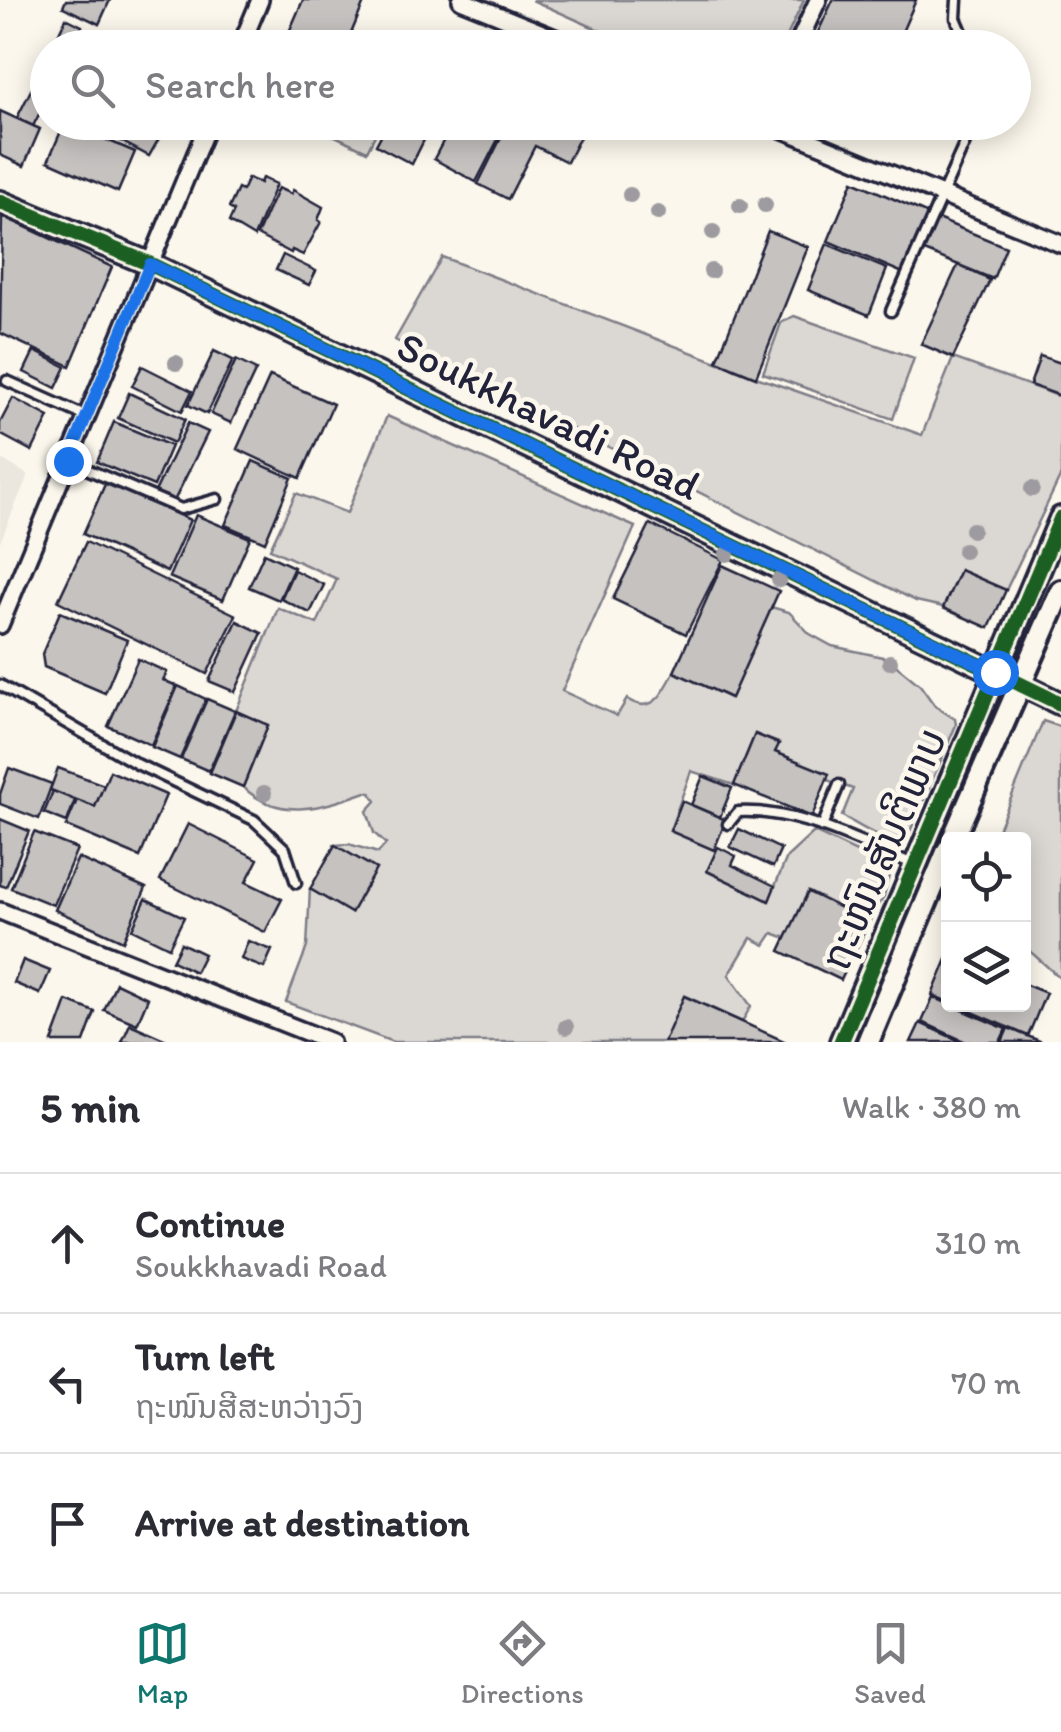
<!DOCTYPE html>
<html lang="en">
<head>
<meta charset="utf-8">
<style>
	:root { --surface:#fff; --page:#f2f2f3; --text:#2b2b33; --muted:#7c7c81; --line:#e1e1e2; --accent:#0f766e }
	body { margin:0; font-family:Itim,"Noto Sans Lao",sans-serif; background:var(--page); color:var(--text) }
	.controls { position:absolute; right:30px; bottom:30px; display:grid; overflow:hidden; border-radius:10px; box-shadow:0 5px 25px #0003 }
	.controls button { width:90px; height:90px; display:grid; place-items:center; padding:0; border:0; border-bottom:2px solid var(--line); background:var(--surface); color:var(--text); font:50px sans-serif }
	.stop { position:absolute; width:30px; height:30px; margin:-22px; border:8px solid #1a73e8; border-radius:50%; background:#fff }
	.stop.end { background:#1a73e8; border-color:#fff; box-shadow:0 2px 10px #0008 }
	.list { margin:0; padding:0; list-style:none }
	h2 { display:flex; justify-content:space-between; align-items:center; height:130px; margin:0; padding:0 40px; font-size:42px }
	h2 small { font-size:32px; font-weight:400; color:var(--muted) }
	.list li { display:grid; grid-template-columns:65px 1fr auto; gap:30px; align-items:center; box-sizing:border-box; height:140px; padding:0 40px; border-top:2px solid var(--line) }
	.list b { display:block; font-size:38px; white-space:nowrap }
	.list p { margin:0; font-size:32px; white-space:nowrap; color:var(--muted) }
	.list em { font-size:32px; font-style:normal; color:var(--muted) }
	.icon { flex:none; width:55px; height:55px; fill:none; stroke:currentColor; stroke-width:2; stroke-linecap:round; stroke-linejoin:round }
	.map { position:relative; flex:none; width:1061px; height:1042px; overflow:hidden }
	.search { position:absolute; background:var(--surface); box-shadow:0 5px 25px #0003; left:30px; right:30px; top:30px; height:110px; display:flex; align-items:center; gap:25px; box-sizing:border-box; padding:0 35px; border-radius:55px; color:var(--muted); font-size:38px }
	.sheet { height:550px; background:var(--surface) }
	nav { display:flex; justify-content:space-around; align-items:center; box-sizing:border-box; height:140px; border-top:2px solid var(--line); background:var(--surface); font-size:28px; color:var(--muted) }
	nav a { display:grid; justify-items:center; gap:5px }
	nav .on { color:var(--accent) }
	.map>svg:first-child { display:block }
	.built { fill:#ebe7df }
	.green { fill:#dbd8d3; stroke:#7e7d87; stroke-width:2.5 }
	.building { fill:#c6c2c0; stroke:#22223b; stroke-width:2.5 }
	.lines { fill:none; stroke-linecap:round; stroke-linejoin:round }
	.service-casing { stroke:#22223b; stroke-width:15 }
	.minor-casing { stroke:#22223b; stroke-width:22 }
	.tertiary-casing { stroke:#22223b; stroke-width:28 }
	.service { stroke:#fbf7ec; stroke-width:8 }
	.minor { stroke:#fbf7ec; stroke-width:15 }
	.tertiary { stroke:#fbf7ec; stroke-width:20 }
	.cycleway-casing { stroke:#fbf7ec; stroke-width:21 }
	.cycleway { stroke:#1b5e20; stroke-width:15 }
	.tree { fill:#9d9ba0 }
	.route { stroke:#1a73e8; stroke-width:12 }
	.labels { text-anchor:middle; stroke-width:9; stroke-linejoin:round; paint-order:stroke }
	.street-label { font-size:42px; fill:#22223b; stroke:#fbf7ec }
</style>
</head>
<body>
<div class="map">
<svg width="1061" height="1042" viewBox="0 0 1061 1042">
	<rect width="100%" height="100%" fill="#fbf7ec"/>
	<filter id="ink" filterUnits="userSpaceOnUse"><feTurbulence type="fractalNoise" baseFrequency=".01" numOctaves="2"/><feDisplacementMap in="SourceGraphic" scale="20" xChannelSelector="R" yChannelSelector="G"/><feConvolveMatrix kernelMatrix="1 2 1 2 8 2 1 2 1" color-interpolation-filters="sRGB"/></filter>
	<g filter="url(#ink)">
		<!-- built -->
		<path class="built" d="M 0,458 L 28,475 L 0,542 Z"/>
		<!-- green -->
		<g class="green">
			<path d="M 532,0 L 804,0 L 782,47 L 637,47 Z"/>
			<path d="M 323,123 L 323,122 L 381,123 L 367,151 L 320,129 Z"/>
			<path d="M 442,257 L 756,377 L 922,435 L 953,358 L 1061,397 L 1061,475 L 1006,590 L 943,607 L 916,601 L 395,340 Z"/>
			<path d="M 794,316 L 914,358 L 893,419 L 763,373 L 781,323 Z"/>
			<path d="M 387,416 L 635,527 L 562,691 L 617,716 L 627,699 C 652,716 664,693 674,672 L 730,698 L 771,607 L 789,612 L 810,634 L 832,646 L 887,658 L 920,685 L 935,706 L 955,719 L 956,725 L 908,836 C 886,846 861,826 842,816 L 853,789 L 827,780 L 828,774 L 775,752 L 779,743 L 755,734 L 734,785 L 691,771 L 670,830 L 717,851 L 708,872 L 769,900 L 787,857 L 814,832 L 891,868 L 884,896 L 869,922 L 809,892 L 786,938 L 773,933 L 765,945 L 751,938 L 729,975 L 751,1006 L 742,1022 L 685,996 L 664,1042 L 393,1042 L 286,1002 L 307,947 L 310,889 L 351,913 L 376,869 L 335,845 L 349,844 L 378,853 L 386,844 L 374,833 L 367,811 L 376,801 L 371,793 L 366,792 C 324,807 280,822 243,787 L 268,726 L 236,711 L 278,608 L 317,624 L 337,579 L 270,549 L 296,493 L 347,513 Z"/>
			<path d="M 1043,721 L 1061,727 L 1061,979 L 1024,946 L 1024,839 L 994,839 Z"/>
		</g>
		<!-- building -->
		<g class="building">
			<path d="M 66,0 L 110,0 L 99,24 L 63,7 Z"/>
			<path d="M 303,0 L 365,0 L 345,48 L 282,48 Z"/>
			<path d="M 833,0 L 916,0 L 895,48 L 823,48 L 813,43 Z"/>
			<path d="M 66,18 L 82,26 L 72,48 L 52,48 Z"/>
			<path d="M 48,56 L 48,97 L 33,126 L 17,118 Z"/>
			<path d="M 0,111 L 40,129 L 24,166 L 0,155 Z"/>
			<path d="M 65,122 L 135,152 L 118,192 L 48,161 Z"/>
			<path d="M 85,122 L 142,122 L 162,133 L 149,156 Z"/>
			<path d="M 388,122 L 433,122 L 412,164 L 376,145 Z"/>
			<path d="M 453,122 L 507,122 L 476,182 L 434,159 Z"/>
			<path d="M 509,122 L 575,122 L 585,127 L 567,162 L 535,146 L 508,199 L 478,184 Z"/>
			<path d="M 248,178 L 260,183 L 262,178 L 276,184 L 254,237 L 229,222 L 234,211 L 229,208 L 238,189 L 242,191 Z"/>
			<path d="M 853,181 L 928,214 L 903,273 L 828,241 Z"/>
			<path d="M 278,188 L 291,194 L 293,190 L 323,207 L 318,220 L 321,222 L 303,255 L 292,250 L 291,253 L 257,235 Z"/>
			<path d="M 2,216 L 112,267 L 70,366 L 0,333 Z"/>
			<path d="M 935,218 L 1006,247 L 993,279 L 922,250 Z"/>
			<path d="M 768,231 L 808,247 L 756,377 L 717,361 Z"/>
			<path d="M 827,244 L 887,269 L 869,315 L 808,290 Z"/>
			<path d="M 283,255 L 316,271 L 309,285 L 276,270 Z"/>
			<path d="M 958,265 L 990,280 L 953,358 L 921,344 Z"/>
			<path d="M 34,351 L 66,367 L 56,388 L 24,372 Z"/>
			<path d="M 214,351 L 233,360 L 207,414 L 188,405 Z"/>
			<path d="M 1040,356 L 1061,363 L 1061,396 L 1030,385 Z"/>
			<path d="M 236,360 L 256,370 L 231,423 L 211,414 Z"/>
			<path d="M 142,366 L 192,391 L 182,411 L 132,386 Z"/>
			<path d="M 270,376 L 333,404 L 300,478 L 237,449 Z"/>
			<path d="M 129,393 L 185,419 L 174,443 L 118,418 Z"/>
			<path d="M 13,398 L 49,417 L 32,451 L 0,434 L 0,423 Z"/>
			<path d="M 114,422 L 171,446 L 154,486 L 97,462 Z"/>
			<path d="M 188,423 L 208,432 L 174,501 L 155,492 Z"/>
			<path d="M 253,461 L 292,478 L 265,542 L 225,525 Z"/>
			<path d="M 106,482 L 190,520 L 167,572 L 83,534 Z"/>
			<path d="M 196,515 L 250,538 L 223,600 L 169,577 Z"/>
			<path d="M 650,524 L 723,560 L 686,634 L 613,599 Z"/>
			<path d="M 86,542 L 236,615 L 207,674 L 58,601 Z"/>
			<path d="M 264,553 L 294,567 L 279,600 L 249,587 Z"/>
			<path d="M 722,565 L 779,591 L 731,698 L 674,672 Z"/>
			<path d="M 294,570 L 324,585 L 310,613 L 281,599 Z"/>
			<path d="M 960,570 L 1006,590 L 989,628 L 943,608 Z"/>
			<path d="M 60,612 L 127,640 L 105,693 L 44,667 L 42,654 Z"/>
			<path d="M 237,621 L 262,633 L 235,692 L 209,681 Z"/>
			<path d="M 138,659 L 167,672 L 163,680 L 177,686 L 151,745 L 108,726 Z"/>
			<path d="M 178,686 L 206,699 L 180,759 L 152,747 Z"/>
			<path d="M 207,699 L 235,711 L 209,771 L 181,759 Z"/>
			<path d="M 236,711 L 268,725 L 243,787 L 210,773 Z"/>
			<path d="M 755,734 L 779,744 L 775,752 L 829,774 L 812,817 L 734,785 Z"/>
			<path d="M 9,768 L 52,784 L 39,819 L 0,804 L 0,794 Z"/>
			<path d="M 58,768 L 104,785 L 95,807 L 50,790 Z"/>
			<path d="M 110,771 L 166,795 L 140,857 L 66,826 L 77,800 L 95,807 Z"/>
			<path d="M 703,776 L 732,788 L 720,817 L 691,805 Z"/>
			<path d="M 53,791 L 75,800 L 67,822 L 44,813 Z"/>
			<path d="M 682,801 L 726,820 L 714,850 L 670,831 Z"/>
			<path d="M 0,819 L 29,831 L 6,887 L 0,885 Z"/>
			<path d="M 188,824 L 258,859 L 246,882 L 282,899 L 265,932 L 160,880 Z"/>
			<path d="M 739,829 L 781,849 L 773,867 L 730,847 Z"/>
			<path d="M 34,832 L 77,849 L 53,905 L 11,888 Z"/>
			<path d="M 335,845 L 376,869 L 351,913 L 310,889 Z"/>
			<path d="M 718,847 L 736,856 L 732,865 L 775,886 L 769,901 L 707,871 Z"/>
			<path d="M 78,858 L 146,888 L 123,941 L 55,910 Z"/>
			<path d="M 808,892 L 869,922 L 841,980 L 780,951 Z"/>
			<path d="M 146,899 L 184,917 L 169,947 L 132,929 Z"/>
			<path d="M 248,941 L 272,950 L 264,968 L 241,959 Z"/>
			<path d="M 181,943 L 204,954 L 195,972 L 172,961 Z"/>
			<path d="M 948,957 L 948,1002 L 932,995 Z"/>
			<path d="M 23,960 L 50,971 L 40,994 L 14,983 Z"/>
			<path d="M 116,983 L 148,998 L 137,1024 L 104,1010 Z"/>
			<path d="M 1024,984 L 1046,993 L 1028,1036 L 954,1004 L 1024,1004 Z"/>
			<path d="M 684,996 L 742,1022 L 786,1042 L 664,1042 Z"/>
			<path d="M 933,997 L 1006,1029 L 1000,1042 L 966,1042 L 922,1022 Z"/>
			<path d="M 67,1001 L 95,1012 L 84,1042 L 52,1042 Z"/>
			<path d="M 920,1023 L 962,1042 L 911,1042 Z"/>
			<path d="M 130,1024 L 169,1041 L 169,1042 L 122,1042 Z"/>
			<path d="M 1008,1028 L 1042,1042 L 1002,1042 Z"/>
		</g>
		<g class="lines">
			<!-- service casing -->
			<g class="service-casing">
				<g id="service">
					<path d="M 957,0 L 956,18 L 969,48"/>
					<path d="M 891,311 L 974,122"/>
					<path d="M 7,381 L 85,416"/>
					<path d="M 68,461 L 181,509 L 217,499"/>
					<path d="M 0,685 L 137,764 L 254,820 L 285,849 L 296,883"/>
					<path d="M 728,824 L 738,812 C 799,809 857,841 913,864"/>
					<path d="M 822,827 L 839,785"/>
				</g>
			</g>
			<!-- minor casing -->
			<g class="minor-casing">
				<g id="minor">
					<path d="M 461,0 L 579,48"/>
					<path d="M 240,48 L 260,0"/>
					<path d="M 796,48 L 818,0"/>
					<path d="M 765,122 L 1061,244"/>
					<path d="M 0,625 L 209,122"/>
					<path d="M 0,911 L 331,1042"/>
				</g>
			</g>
			<!-- tertiary casing -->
			<g class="tertiary-casing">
				<g id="tertiary">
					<path d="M 0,202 L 150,264 L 1061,704"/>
					<path d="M 953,839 L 1061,591"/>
					<path d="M 841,1042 L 1061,518"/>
					<path d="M 868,1042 L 948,850"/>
				</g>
			</g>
			<!-- service -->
			<use href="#service" class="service"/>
			<!-- minor -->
			<use href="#minor" class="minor"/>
			<!-- tertiary -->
			<use href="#tertiary" class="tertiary"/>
			<!-- cycleway casing -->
			<g class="cycleway-casing">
				<g id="cycleway">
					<path d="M 0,202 L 150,264 L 1061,704"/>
					<path d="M 841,1042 L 1061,518"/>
				</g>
			</g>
			<!-- cycleway -->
			<use href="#cycleway" class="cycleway"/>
		</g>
		<!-- trees -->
		<g class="tree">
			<circle cx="630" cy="195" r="8"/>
			<circle cx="765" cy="205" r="8"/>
			<circle cx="740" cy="206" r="8"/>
			<circle cx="658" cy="213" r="8"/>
			<circle cx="713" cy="232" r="8"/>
			<circle cx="711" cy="271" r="8"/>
			<circle cx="176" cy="363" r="8"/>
			<circle cx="1032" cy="489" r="8"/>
			<circle cx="972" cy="530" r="8"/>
			<circle cx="964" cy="551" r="8"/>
			<circle cx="727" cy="554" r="8"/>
			<circle cx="779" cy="580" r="8"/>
			<circle cx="890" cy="662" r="8"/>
			<circle cx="264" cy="793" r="8"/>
			<circle cx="566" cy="1027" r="8"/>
		</g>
	</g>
	<g class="lines" filter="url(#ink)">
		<!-- route -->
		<path class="route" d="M 68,461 L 150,264 L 995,672"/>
	</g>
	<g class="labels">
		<!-- street labels -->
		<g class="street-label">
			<text transform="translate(549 415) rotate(26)" y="15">Soukkhavadi Road</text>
			<text transform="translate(883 849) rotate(-67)" y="15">ຖະໜົນສັນຕິພາບ</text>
		</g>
	</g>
</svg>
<div class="controls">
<button><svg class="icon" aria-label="locate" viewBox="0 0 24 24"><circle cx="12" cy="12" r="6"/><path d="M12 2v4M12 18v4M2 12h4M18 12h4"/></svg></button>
<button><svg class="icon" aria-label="layers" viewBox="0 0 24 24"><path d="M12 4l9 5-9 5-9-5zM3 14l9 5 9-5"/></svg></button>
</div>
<div class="stop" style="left:995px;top:672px"></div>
<div class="stop end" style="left:68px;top:461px"></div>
<div class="search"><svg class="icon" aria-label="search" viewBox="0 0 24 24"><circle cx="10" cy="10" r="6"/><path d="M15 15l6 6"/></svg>Search here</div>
</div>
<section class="sheet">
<h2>5 min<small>Walk · 380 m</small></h2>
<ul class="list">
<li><svg class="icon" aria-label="ahead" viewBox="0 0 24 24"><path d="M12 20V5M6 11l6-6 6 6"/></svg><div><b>Continue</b><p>Soukkhavadi Road</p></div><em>310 m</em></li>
<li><svg class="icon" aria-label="left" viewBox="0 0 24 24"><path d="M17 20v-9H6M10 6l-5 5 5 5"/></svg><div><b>Turn left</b><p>ຖະໜົນສີສະຫວ່າງວົງ</p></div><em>70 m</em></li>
<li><svg class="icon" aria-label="arrive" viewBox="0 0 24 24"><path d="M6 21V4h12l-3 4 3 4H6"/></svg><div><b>Arrive at destination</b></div></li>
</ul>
</section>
<nav>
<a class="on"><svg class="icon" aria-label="map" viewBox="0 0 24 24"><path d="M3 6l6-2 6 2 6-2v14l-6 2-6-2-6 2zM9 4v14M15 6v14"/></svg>Map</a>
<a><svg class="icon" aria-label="directions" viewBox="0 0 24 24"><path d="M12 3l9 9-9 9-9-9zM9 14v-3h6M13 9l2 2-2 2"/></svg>Directions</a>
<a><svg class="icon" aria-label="saved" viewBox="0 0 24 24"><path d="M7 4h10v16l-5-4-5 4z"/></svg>Saved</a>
</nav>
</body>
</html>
